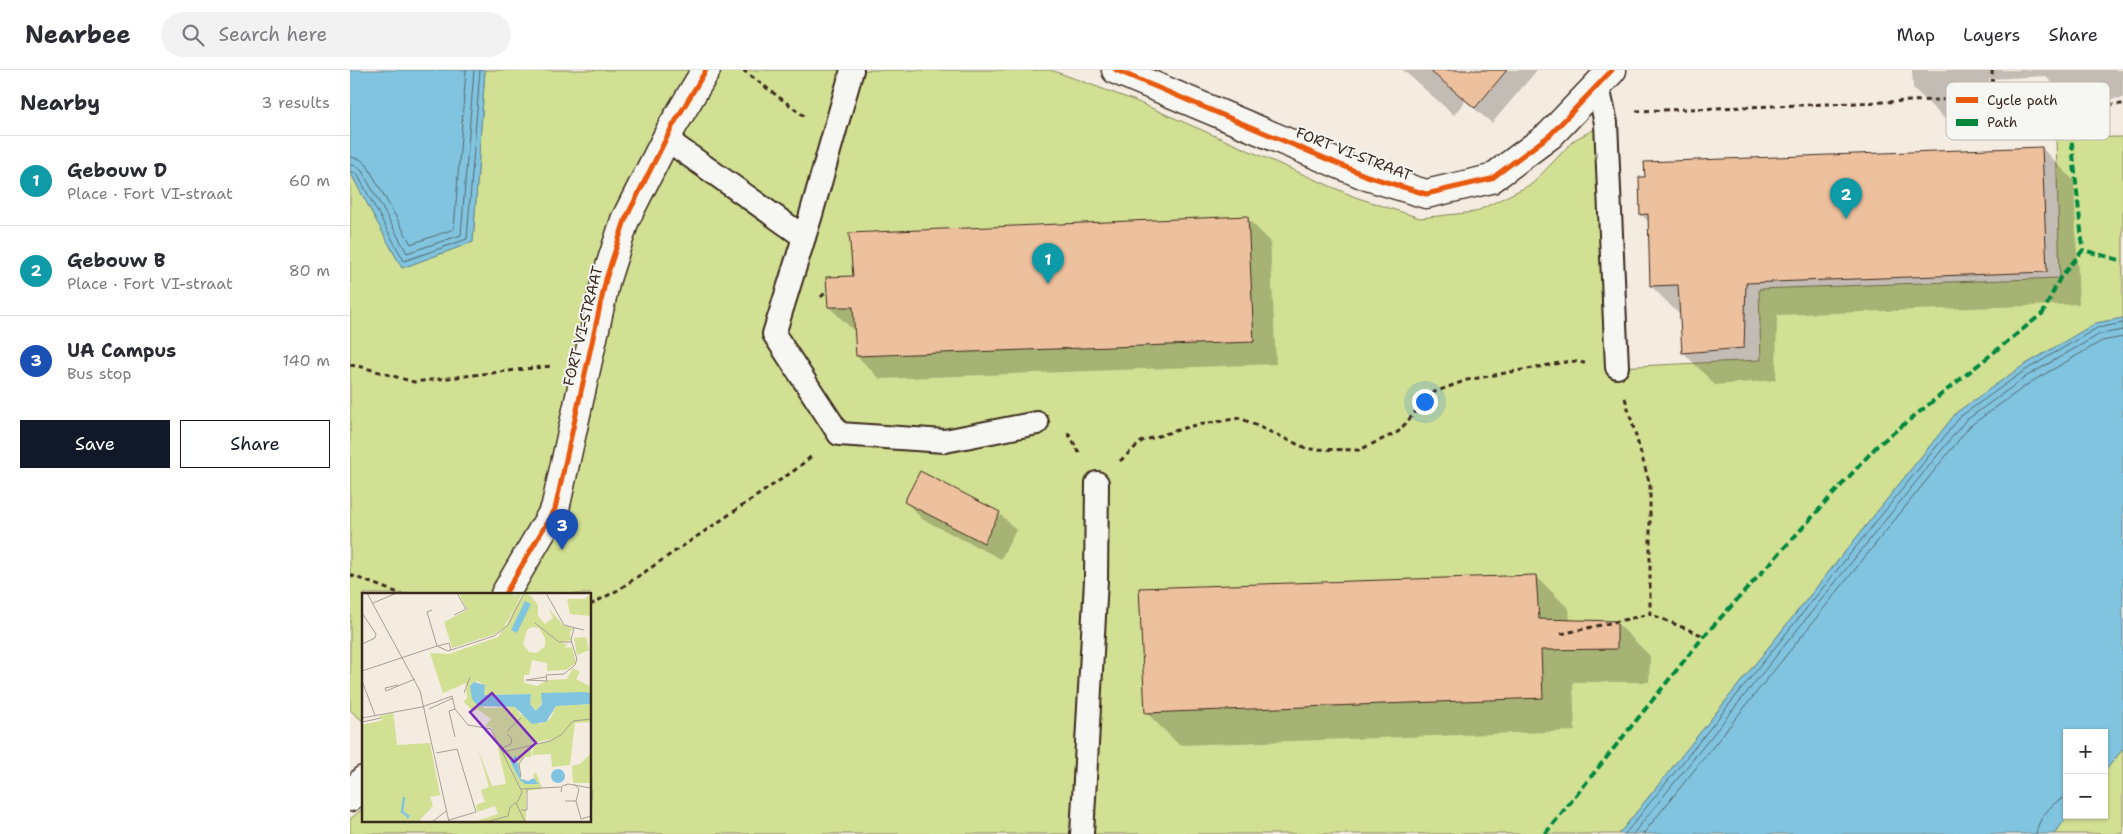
<!DOCTYPE html>
<html lang="en">
<head>
<meta charset="utf-8">
<style>
	:root { --surface:#fff; --page:#f2f2f3; --text:#2b2b33; --muted:#7c7c81; --line:#e1e1e2; --accent:#111827 }
	body { margin:0; font-family:"Shantell Sans",sans-serif; background:var(--page); color:var(--text) }
	.controls { position:absolute; right:15px; bottom:15px; display:grid; overflow:hidden; border-radius:0px; box-shadow:0 1px 4px #0004 }
	.controls button { width:45px; height:45px; display:grid; place-items:center; padding:0; border:0; border-bottom:1px solid var(--line); background:var(--surface); color:var(--text); font:25px sans-serif }
	.you { position:absolute; left:1074px; top:331px; width:18px; height:18px; margin:-12px; border:4px solid #fff; border-radius:50%; background:#1a73e8; box-shadow:0 0 0 8px #1a73e833 }
	.badge { display:grid; place-items:center; width:32px; height:32px; border-radius:50%; background:var(--accent); color:#fff; font-size:16px; font-weight:700 }
	.pin { position:absolute; translate:-50% -41px; filter:drop-shadow(0 1px 2px #0008) }
	.pin::after { content:''; position:absolute; top:26px; width:18px; height:15px; background:inherit; clip-path:polygon(0 0,100% 0,50% 100%) }
	.list { margin:0; padding:0; list-style:none }
	h2 { display:flex; justify-content:space-between; align-items:center; height:65px; margin:0; padding:0 20px; font-size:21px }
	h2 small { font-size:16px; font-weight:400; color:var(--muted) }
	.list li { display:grid; grid-template-columns:32px 1fr auto; gap:15px; align-items:center; box-sizing:border-box; height:90px; padding:0 20px; border-top:1px solid var(--line) }
	.list b { display:block; font-size:19px; white-space:nowrap }
	.list p { margin:0; font-size:16px; white-space:nowrap; color:var(--muted) }
	.list em { font-size:16px; font-style:normal; color:var(--muted) }
	.actions { display:flex; gap:10px; padding:15px 20px }
	.actions a { flex:1; padding:11px 0; border:1px solid var(--accent); border-radius:0px; text-align:center; font-size:18px; color:var(--accent) }
	.actions .main { background:var(--accent); color:#fff }
	.icon { flex:none; width:28px; height:28px; fill:none; stroke:currentColor; stroke-width:2; stroke-linecap:round; stroke-linejoin:round }
	.map { position:relative; flex:none; width:1773px; height:764px; overflow:hidden }
	header { display:flex; align-items:center; gap:30px; box-sizing:border-box; height:70px; padding:0 25px; background:var(--surface); border-bottom:1px solid var(--line) }
	header strong { font-size:24px }
	nav { display:flex; gap:28px; margin-inline-start:auto; font-size:18px }
	.search { width:350px; height:45px; background:var(--page); display:flex; align-items:center; gap:12px; box-sizing:border-box; padding:0 18px; border-radius:28px; color:var(--muted); font-size:19px }
	main { display:flex }
	aside { flex:1; background:var(--surface) }
	.map>svg:first-child { display:block }
	.green { fill:#d1e093; stroke:#868558 }
	.water { fill:#80c4e0; stroke:#648692 }
	.shadow { fill:#0003 }
	.lines { fill:none; stroke-linecap:round; stroke-linejoin:round }
	.shore { stroke:#57686c; stroke-width:1 }
	.building { fill:#eec19e; stroke:#3b2a1e }
	.service-casing { stroke:#3b2a1e; stroke-width:26 }
	.minor-casing { stroke:#3b2a1e; stroke-width:31 }
	.path { stroke:#3b2a1e; stroke-width:3; stroke-dasharray:5 4; stroke-linecap:butt }
	.service { stroke:#f6f6f2; stroke-width:22 }
	.minor { stroke:#f6f6f2; stroke-width:28 }
	.quiet { stroke:#00873e; stroke-width:4; stroke-dasharray:8 4; stroke-linecap:butt }
	.cycleway-casing { stroke:#f6f6f2; stroke-width:8 }
	.cycleway { stroke:#e8590c; stroke-width:5 }
	.labels { text-anchor:middle; stroke-width:4; stroke-linejoin:round; paint-order:stroke }
	.street-label { font-size:15px; fill:#3b2a1e; stroke:#f6f6f2 }
	.inset-river { fill:none; stroke:#80c4e0; stroke-width:2.5 }
	.inset-road { fill:none; stroke:#aa9e93; stroke-width:1 }
	.view { fill:#7b2cbf; fill-opacity:0.15; stroke:#7b2cbf; stroke-width:2.5 }
	.inset-edge { fill:none; stroke:#3b2a1e; stroke-width:2.5 }
	.key { fill:#f6f6f2; stroke:#beb9b2; stroke-width:1 }
	.key-label { font-size:14px; fill:#3b2a1e }
</style>
</head>
<body>
<header>
<strong>Nearbee</strong>
<div class="search"><svg class="icon" aria-label="search" viewBox="0 0 24 24"><circle cx="10" cy="10" r="6"/><path d="M15 15l6 6"/></svg>Search here</div>
<nav><a>Map</a><a>Layers</a><a>Share</a></nav>
</header>
<main>
<aside>
<h2>Nearby<small>3 results</small></h2>
<ul class="list">
<li><span class="badge" style="background:#0f9aa8">1</span><div><b>Gebouw D</b><p>Place · Fort VI-straat</p></div><em>60 m</em></li>
<li><span class="badge" style="background:#0f9aa8">2</span><div><b>Gebouw B</b><p>Place · Fort VI-straat</p></div><em>80 m</em></li>
<li><span class="badge" style="background:#1a4fb4">3</span><div><b>UA Campus</b><p>Bus stop</p></div><em>140 m</em></li>
</ul>
<div class="actions"><a class="main">Save</a><a>Share</a></div>
</aside>
<div class="map">
<svg width="1773" height="764" viewBox="0 0 1773 764">
	<rect width="100%" height="100%" fill="#f4ebe1"/>
	<filter id="ink" filterUnits="userSpaceOnUse"><feTurbulence type="fractalNoise" baseFrequency=".02" numOctaves="2"/><feDisplacementMap in="SourceGraphic" scale="10" xChannelSelector="R" yChannelSelector="G"/><feConvolveMatrix kernelMatrix="1 2 1 2 8 2 1 2 1" color-interpolation-filters="sRGB"/></filter>
	<g filter="url(#ink)">
		<!-- green -->
		<g class="green">
			<path d="M 135,0 L 701,0 L 783,30 L 1005,127 L 1070,148 L 1125,142 L 1182,114 L 1224,70 L 1256,53 L 1267,297 L 1411,290 L 1409,219 L 1710,208 L 1706,68 L 1773,67 L 1773,248 L 1746,253 L 1671,297 L 1607,342 L 1269,764 L 0,764 L 0,749 L 14,738 L 14,750 L 240,750 L 240,524 L 14,524 L 14,652 L 0,640 L 0,102 L 52,198 L 123,172 Z"/>
			<path d="M 1773,679 L 1773,764 L 1704,764 L 1719,745 L 1754,745 L 1754,702 Z"/>
		</g>
		<!-- water -->
		<g class="water">
			<path d="M 0,0 L 135,0 L 123,172 L 52,198 L 0,102 Z"/>
			<path d="M 1773,248 L 1773,679 L 1754,702 L 1754,663 L 1717,663 L 1717,745 L 1719,745 L 1704,764 L 1269,764 L 1607,342 L 1671,297 L 1746,253 Z"/>
		</g>
		<!-- shadow -->
		<g class="shadow">
			<path d="M 1053,0 L 1187,0 L 1142,53 L 1115,31 L 1104,45 Z"/>
			<path d="M 1562,0 L 1773,0 L 1773,28 L 1721,31 L 1695,6 L 1639,9 L 1640,47 L 1594,48 L 1563,18 Z"/>
			<path d="M 1692,78 L 1724,111 L 1729,234 L 1427,245 L 1426,310 L 1365,315 L 1333,282 L 1331,246 L 1301,216 L 1299,152 L 1291,144 Z"/>
			<path d="M 897,148 L 920,171 L 926,294 L 530,309 L 507,286 L 505,260 L 503,260 L 479,237 L 505,207 Z"/>
			<path d="M 571,403 L 649,443 L 666,460 L 651,489 L 572,449 L 556,432 Z"/>
			<path d="M 1186,506 L 1219,539 L 1220,551 L 1266,552 L 1300,586 L 1299,612 L 1223,612 L 1225,661 L 829,675 L 796,642 Z"/>
		</g>
		<g class="lines">
			<!-- shore -->
			<g class="shore">
				<path d="M 0,87 L 10,89 L 17,95 L 61,174 L 104,159 L 116,0"/>
				<path d="M 0,95 L 7,96 L 12,101 L 57,183 L 111,165 L 124,0"/>
				<path d="M 0,101 L 7,104 L 54,191 L 117,169 L 130,0"/>
				<path d="M 1275,764 L 1611,346 L 1674,301 L 1747,258 L 1773,253"/>
				<path d="M 1283,764 L 1615,351 L 1677,306 L 1750,264 L 1773,260"/>
				<path d="M 1293,764 L 1620,356 L 1681,312 L 1752,271 L 1773,267"/>
				<path d="M 1686,764 C 1687,750 1703,730 1717,727"/>
			</g>
		</g>
		<!-- building -->
		<g class="building">
			<path d="M 1079,0 L 1157,0 L 1125,38 Z"/>
			<path d="M 1692,77 L 1697,202 L 1396,213 L 1394,278 L 1332,283 L 1328,215 L 1300,216 L 1298,144 L 1290,145 L 1289,107 L 1295,107 L 1294,92 Z"/>
			<path d="M 898,146 L 904,272 L 506,286 L 503,237 L 478,237 L 476,207 L 503,206 L 499,163 Z"/>
			<path d="M 570,401 L 650,442 L 634,473 L 554,432 Z"/>
			<path d="M 1186,505 L 1189,549 L 1267,551 L 1267,579 L 1191,580 L 1193,628 L 795,643 L 789,518 Z"/>
		</g>
		<g class="lines">
			<!-- service casing -->
			<g class="service-casing">
				<g id="service">
					<path d="M 502,0 L 460,148 L 424,264 L 489,364 L 595,371 L 687,353"/>
					<path d="M 1248,17 L 1256,53 L 1267,297"/>
					<path d="M 316,69 L 454,167"/>
					<path d="M 732,764 L 746,510 L 747,413"/>
				</g>
			</g>
			<!-- minor casing -->
			<g class="minor-casing">
				<g id="minor">
					<path d="M 766,0 L 1017,106 L 1076,124 L 1141,109 L 1200,65 L 1262,0"/>
					<path d="M 155,524 L 205,439 L 256,209 L 275,150 L 322,57 L 356,0"/>
					<path d="M 0,727 L 14,710"/>
				</g>
			</g>
			<!-- path -->
			<g class="path">
				<path d="M 393,0 L 454,46"/>
				<path d="M 1642,0 L 1643,28 L 1718,36 L 1773,34"/>
				<path d="M 1286,41 L 1643,28"/>
				<path d="M 471,227 L 477,221"/>
				<path d="M 0,295 L 12,297 L 64,312 L 201,296"/>
				<path d="M 1275,328 L 1300,415 L 1300,544 L 1354,566"/>
				<path d="M 718,363 L 731,386"/>
				<path d="M 770,391 L 792,371 L 841,356 L 890,348 L 958,379 L 1009,380 L 1048,362 L 1082,323 L 1117,310 L 1221,291 L 1235,293"/>
				<path d="M 0,505 L 51,524"/>
				<path d="M 240,535 L 268,520 L 445,400 L 463,385"/>
				<path d="M 1211,564 L 1300,544"/>
			</g>
			<!-- service -->
			<use href="#service" class="service"/>
			<!-- minor -->
			<use href="#minor" class="minor"/>
			<!-- quiet -->
			<g class="quiet">
				<path d="M 1718,36 L 1733,180"/>
				<path d="M 1195,764 L 1354,566 L 1527,376 L 1693,243 L 1710,208 L 1733,180 L 1773,191"/>
			</g>
			<!-- cycleway casing -->
			<g class="cycleway-casing">
				<g id="cycleway">
					<path d="M 766,0 L 1017,106 L 1076,124 L 1141,109 L 1200,65 L 1262,0"/>
					<path d="M 155,524 L 205,439 L 256,209 L 275,150 L 322,57 L 356,0"/>
				</g>
			</g>
			<!-- cycleway -->
			<use href="#cycleway" class="cycleway"/>
		</g>
	</g>
	<g class="labels">
		<!-- street labels -->
		<g class="street-label">
			<text transform="translate(1004 84) rotate(21)" y="5">FORT VI-STRAAT</text>
			<text transform="translate(233 256) rotate(-76)" y="5">FORT VI-STRAAT</text>
		</g>
	</g>
	<!-- overview -->
	<g transform="translate(12 523)">
		<rect width="229" height="229" fill="#f4ebe1"/>
		<path d="M 97,0 L 149,0 L 152,3 L 160,0 L 145,32 L 133,41 L 90,55 L 82,29 L 105,17 ZM 162,0 L 169,3 L 176,12 L 176,23 L 183,31 L 191,25 L 187,16 L 201,32 L 212,36 L 208,38 L 209,47 L 198,50 L 206,51 L 202,55 L 210,54 L 214,70 L 204,77 L 185,78 L 185,70 L 170,67 L 167,82 L 162,82 L 162,90 L 175,93 L 186,87 L 205,86 L 211,75 L 218,79 L 214,86 L 229,94 L 229,101 L 180,109 L 175,118 L 168,111 L 169,101 L 122,102 L 123,92 L 115,88 L 109,91 L 109,95 L 122,115 L 153,114 L 158,121 L 179,131 L 188,126 L 194,113 L 229,111 L 229,129 L 213,130 L 208,172 L 190,174 L 189,161 L 170,162 L 172,152 L 195,145 L 170,150 L 169,164 L 162,164 L 157,169 L 158,180 L 155,167 L 148,168 L 158,187 L 175,191 L 171,182 L 174,179 L 180,196 L 164,198 L 164,229 L 112,229 L 136,221 L 133,213 L 115,219 L 114,212 L 123,209 L 119,197 L 127,194 L 116,156 L 130,193 L 144,191 L 135,150 L 130,135 L 123,133 L 129,126 L 115,116 L 112,119 L 101,108 L 105,106 L 104,90 L 81,100 L 68,60 L 87,61 L 136,44 ZM 170,34 L 177,35 L 183,45 L 183,53 L 175,60 L 167,59 L 161,51 L 165,37 ZM 229,0 L 229,23 L 208,21 L 205,6 L 223,6 ZM 224,44 L 227,57 L 215,62 L 212,45 ZM 31,120 L 32,124 L 27,124 L 32,125 L 35,152 L 68,150 L 78,202 L 68,204 L 71,213 L 56,229 L 0,229 L 0,132 L 21,127 L 17,123 ZM 229,160 L 229,190 L 211,190 L 210,173 L 218,171 Z" fill="#d1e093" fill-rule="evenodd"/>
		<path d="M 163,8 L 169,11 L 155,40 L 149,37 ZM 112,89 L 123,92 L 122,102 L 169,101 L 168,111 L 174,118 L 180,111 L 179,100 L 224,99 L 229,101 L 229,111 L 194,113 L 184,129 L 170,131 L 153,114 L 116,113 L 110,106 L 108,93 ZM 154,162 L 159,186 L 166,188 L 172,185 L 176,191 L 163,191 L 158,187 L 148,168 ZM189 183a7 7 0 1 1 14 0a7 7 0 1 1-14 0Z" fill="#80c4e0"/>
		<path class="inset-river" d="M 42,204 L 40,219 L 46,223 L 45,225"/>
		<path class="inset-road" d="M 5,0 L 58,98 L 87,229M 184,0 L 202,32 L 222,37M 11,10 L 35,0M 70,17 L 65,19 L 75,53M 0,20 L 14,41 L 13,45 L 0,51M 92,22 L 104,16 L 95,0M 173,30 L 197,49 L 210,49M 76,53 L 87,50 L 89,57M 0,78 L 75,53 L 86,58 L 132,43 L 146,32 L 162,0M 164,87 L 185,88 L 184,82 L 202,81 L 213,72 L 215,66 L 209,47 L 212,35M 164,87 L 184,84M 0,88 L 13,122M 36,92 L 23,95 L 24,98 L 53,86M 102,100 L 108,84M 67,116 L 91,105M 93,116 L 87,118 L 93,144M 0,125 L 60,114 L 90,103 L 93,116 L 106,132 L 129,136 L 160,199 L 156,208 L 148,214 L 146,223 L 124,229M 0,129 L 19,125M 145,138 L 159,125M 138,156 L 149,151 L 150,146 L 145,141M 141,159 L 188,148 L 199,142 L 211,128 L 229,126M 74,160 L 95,156 L 114,219 L 87,227M 159,184 L 157,171 L 162,164M 159,196 L 199,194M 199,199 L 200,193 L 206,191 L 229,195M 203,208 L 214,208 L 217,196 L 212,191M 214,208 L 219,226 L 229,223M 154,210 L 163,229M 159,217 L 165,217 L 165,195M 70,229 L 84,218"/>
		<path class="view" d="M 130,100 L 174,150 L 152,169 L 108,119 Z"/>
		<rect width="229" height="229" class="inset-edge"/>
	</g>
	<!-- legend -->
	<rect x="1596" y="12" width="164" height="58" rx="8" class="key"/>
	<rect x="1606" y="27" width="22" height="6" fill="#e8590c"/>
	<rect x="1606" y="49" width="22" height="7" fill="#00873e"/>
	<g class="key-label">
		<text x="1637" y="35">Cycle path</text>
		<text x="1637" y="57">Path</text>
	</g>
</svg>
<div class="controls">
<button>+</button>
<button>−</button>
</div>
<div class="you"></div>
<div class="pin badge" style="left:698px;top:214px;background:#0f9aa8">1</div>
<div class="pin badge" style="left:1496px;top:149px;background:#0f9aa8">2</div>
<div class="pin badge" style="left:212px;top:480px;background:#1a4fb4">3</div>
</div>
</main>
</body>
</html>
